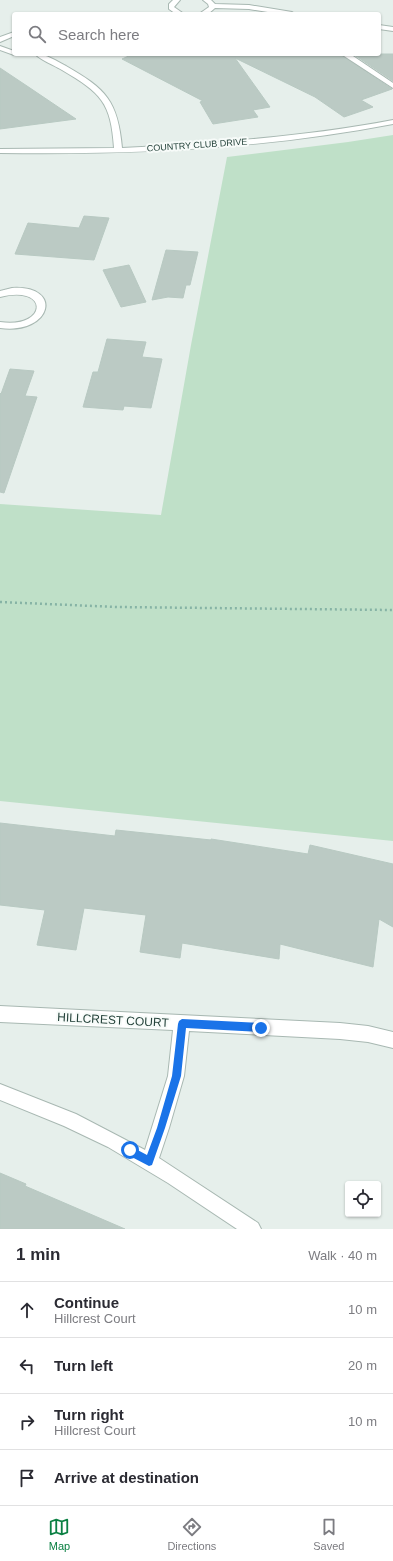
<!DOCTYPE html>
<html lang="en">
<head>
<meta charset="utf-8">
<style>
	:root { --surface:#fff; --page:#f7f7f7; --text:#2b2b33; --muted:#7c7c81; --line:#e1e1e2; --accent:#0b8043 }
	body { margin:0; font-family:Helvetica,sans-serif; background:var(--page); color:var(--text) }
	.controls { position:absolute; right:12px; bottom:12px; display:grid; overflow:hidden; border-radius:4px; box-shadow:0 1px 3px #0004 }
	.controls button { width:36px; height:36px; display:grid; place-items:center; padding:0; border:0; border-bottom:1px solid var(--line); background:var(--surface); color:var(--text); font:20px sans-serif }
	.stop { position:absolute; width:12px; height:12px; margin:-9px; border:3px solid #1a73e8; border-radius:50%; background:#fff }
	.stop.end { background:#1a73e8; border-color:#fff; box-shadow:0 1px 4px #0008 }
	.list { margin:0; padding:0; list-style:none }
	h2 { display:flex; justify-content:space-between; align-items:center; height:52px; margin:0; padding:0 16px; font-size:17px }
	h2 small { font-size:13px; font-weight:400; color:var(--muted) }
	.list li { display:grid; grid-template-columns:26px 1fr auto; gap:12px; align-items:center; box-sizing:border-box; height:56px; padding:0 16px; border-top:1px solid var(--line) }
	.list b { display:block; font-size:15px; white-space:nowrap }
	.list p { margin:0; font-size:13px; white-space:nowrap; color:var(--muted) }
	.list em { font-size:13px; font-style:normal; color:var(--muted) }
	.icon { flex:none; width:22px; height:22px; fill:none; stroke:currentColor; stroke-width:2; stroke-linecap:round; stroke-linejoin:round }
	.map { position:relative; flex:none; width:393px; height:1229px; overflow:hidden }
	.search { position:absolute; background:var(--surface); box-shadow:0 1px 3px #0004; left:12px; right:12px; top:12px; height:44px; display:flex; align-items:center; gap:10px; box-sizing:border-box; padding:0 14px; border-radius:4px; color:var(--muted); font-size:15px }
	.sheet { height:276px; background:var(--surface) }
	nav { display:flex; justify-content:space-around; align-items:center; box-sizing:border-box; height:56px; border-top:1px solid var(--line); background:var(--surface); font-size:11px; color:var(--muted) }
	nav a { display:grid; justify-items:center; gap:2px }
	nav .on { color:var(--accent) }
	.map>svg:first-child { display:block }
	.green { fill:#bfe0c8 }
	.building { fill:#bbcac4; stroke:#b8c9c2 }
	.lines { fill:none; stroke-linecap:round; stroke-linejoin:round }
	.street-casing { stroke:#a8b8b2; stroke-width:2 }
	.path { stroke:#86b3a5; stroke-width:2.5; stroke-dasharray:2 3; stroke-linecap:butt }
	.street { fill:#fff; fill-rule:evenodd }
	.route { fill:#1a73e8 }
	.labels { text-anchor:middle; stroke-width:4; stroke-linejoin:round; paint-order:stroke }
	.far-street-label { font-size:9px; fill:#24423a; stroke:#f7fbf9 }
	.near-street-label { font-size:12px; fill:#24423a; stroke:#f7fbf9 }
</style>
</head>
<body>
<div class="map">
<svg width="393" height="1229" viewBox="0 0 393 1229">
	<rect width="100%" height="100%" fill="#e6efeb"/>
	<!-- green -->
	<path class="green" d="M 393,135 L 393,841 L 0,801 L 0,504 L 161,515 L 191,345 L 227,157 L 348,142 Z"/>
	<!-- building -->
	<g class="building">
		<path d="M 133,54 L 340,54 L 392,89 L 361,100 L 373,107 L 344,117 L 315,97 L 235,58 L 270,107 L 253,110 L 258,117 L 213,124 L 200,102 L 203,101 L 122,59 Z"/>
		<path d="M 353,54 L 393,54 L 393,81 Z"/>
		<path d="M 0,68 L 27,86 L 76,119 L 0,129 Z"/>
		<path d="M 84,216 L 109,218 L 94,260 L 15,254 L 28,223 L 79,228 Z"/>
		<path d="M 166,250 L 198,252 L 190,285 L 186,285 L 183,298 L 168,297 L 152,300 Z"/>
		<path d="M 129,265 L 146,302 L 121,307 L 103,270 Z"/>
		<path d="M 107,339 L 146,342 L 142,357 L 162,359 L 151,408 L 124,406 L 123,410 L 83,407 L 93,372 L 98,372 Z"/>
		<path d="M 10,369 L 34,371 L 25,396 L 37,397 L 4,493 L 0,492 L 0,393 L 1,394 Z"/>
		<path d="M 0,823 L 115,836 L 116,830 L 211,840 L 211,839 L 308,854 L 310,845 L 393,864 L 393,927 L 379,919 L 373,967 L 280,944 L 279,959 L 182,943 L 180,958 L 140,952 L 146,915 L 84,908 L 76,950 L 37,945 L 45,910 L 0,905 Z"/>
		<path d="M 0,1173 L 26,1184 L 25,1186 L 125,1229 L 0,1229 Z"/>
	</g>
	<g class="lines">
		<!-- street casing -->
		<g class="street-casing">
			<g id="street">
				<path d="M 173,0 L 180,0 L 174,7 L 184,14 L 176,14 L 169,9 L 169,4 Z"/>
				<path d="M 203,0 L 211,0 L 215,4 L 249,5 L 292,12 L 295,14 L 280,14 L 249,9 L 215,8 L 208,14 L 199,14 L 209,7 L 208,4 Z"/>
				<path d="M 379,25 L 393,27 L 393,31 L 379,29 Z"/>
				<path d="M 14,32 L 14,36 L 0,42 L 0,37 Z"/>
				<path d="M 0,46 L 14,51 L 14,54 L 17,54 L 14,55 L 0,50 Z"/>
				<path d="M 35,54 C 47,54 56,61 66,66 C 106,89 118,101 122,148 C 213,143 304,137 393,120 L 393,124 C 264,149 131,155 0,153 L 0,149 L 114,148 C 111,102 101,93 62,70 C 54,65 42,61 35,54 Z"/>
				<path d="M 341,54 L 350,54 L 393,83 L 393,88 Z"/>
				<path d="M 12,288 C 64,285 52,335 0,328 L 0,322 C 48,329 50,284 0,297 L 0,291 Z"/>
				<path d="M 0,1006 L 340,1023 L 368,1026 L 393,1032 L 393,1048 L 368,1042 L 340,1039 L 189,1031 L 184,1076 L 169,1128 L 159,1158 L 258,1223 L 261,1229 L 237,1229 L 168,1183 L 108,1147 L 64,1126 L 0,1100 L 0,1084 L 76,1114 L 145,1150 L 168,1076 L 173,1030 L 0,1022 Z"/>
			</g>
		</g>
		<!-- path -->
		<path class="path" d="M 0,602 L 117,607 L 393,610"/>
		<!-- street -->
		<use href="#street" class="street"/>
	</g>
	<!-- route -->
	<path class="route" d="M 182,1019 L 261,1023 L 264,1024 L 265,1028 L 264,1031 L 261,1032 L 186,1028 L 181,1076 L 165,1128 L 152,1165 L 149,1166 L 126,1154 L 125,1150 L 126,1147 L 130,1146 L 147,1155 L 157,1128 L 172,1076 L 178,1024 L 179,1021 Z"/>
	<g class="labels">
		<!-- far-street labels -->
		<g class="far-street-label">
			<text transform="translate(197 145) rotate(-4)" y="3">COUNTRY CLUB DRIVE</text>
		</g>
		<!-- near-street labels -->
		<g class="near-street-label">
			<text transform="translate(113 1020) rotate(3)" y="4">HILLCREST COURT</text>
		</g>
	</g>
</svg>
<div class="controls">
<button><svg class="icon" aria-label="locate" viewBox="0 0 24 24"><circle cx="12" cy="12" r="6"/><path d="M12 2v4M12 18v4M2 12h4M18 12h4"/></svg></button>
</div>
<div class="stop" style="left:130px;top:1150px"></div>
<div class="stop end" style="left:261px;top:1028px"></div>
<div class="search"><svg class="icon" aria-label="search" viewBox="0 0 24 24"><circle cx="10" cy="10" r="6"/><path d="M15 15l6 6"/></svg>Search here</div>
</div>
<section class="sheet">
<h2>1 min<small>Walk · 40 m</small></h2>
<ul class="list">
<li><svg class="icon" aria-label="ahead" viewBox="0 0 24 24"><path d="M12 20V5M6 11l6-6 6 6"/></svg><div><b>Continue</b><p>Hillcrest Court</p></div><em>10 m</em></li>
<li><svg class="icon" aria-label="left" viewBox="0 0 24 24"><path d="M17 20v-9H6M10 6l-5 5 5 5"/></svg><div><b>Turn left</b></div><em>20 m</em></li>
<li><svg class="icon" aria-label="right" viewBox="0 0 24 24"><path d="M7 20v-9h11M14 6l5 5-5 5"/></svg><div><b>Turn right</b><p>Hillcrest Court</p></div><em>10 m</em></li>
<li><svg class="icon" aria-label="arrive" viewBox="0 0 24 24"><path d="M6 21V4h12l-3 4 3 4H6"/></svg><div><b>Arrive at destination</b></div></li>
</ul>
</section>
<nav>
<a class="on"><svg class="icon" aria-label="map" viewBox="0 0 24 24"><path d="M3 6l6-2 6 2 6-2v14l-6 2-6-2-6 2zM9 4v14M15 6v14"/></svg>Map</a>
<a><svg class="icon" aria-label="directions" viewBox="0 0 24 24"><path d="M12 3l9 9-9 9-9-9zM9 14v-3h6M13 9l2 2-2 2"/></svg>Directions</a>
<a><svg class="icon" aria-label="saved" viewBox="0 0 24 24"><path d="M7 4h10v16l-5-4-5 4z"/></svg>Saved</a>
</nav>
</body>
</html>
